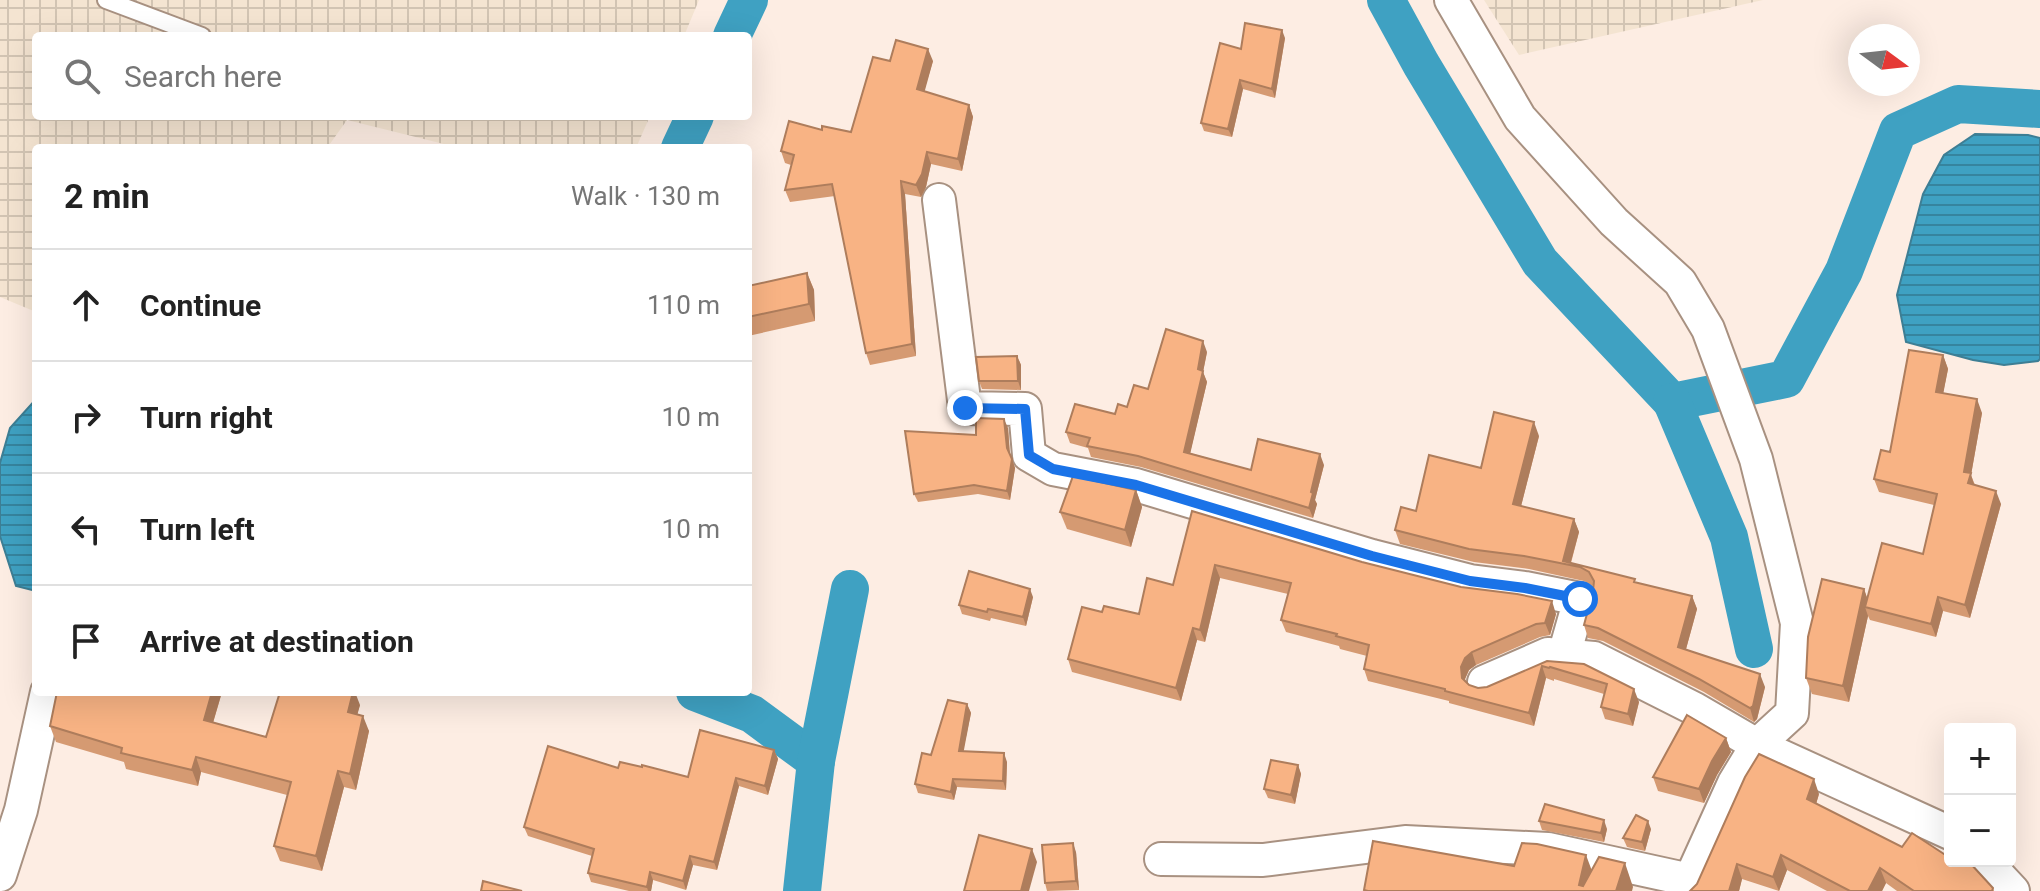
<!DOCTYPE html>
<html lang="en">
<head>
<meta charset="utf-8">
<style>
	:root { --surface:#fff; --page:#f6f6f6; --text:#222; --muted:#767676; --line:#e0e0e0 }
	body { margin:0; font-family:Roboto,sans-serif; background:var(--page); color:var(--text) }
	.controls { position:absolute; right:24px; bottom:24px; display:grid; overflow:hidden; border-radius:8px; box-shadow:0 8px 32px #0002 }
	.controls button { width:72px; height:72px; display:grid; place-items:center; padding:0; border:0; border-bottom:2px solid var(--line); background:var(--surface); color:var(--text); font:40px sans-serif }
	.compass { position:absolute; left:1848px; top:24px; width:72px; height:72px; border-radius:50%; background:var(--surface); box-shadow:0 8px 32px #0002; rotate:105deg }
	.stop { position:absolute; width:24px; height:24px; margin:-18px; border:6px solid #1a73e8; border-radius:50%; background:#fff }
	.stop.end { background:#1a73e8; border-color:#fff; box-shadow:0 2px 8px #0008 }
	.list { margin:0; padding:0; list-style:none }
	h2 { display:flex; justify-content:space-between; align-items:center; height:104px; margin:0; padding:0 32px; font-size:34px }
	h2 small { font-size:26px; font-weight:400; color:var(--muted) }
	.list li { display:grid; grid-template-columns:52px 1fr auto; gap:24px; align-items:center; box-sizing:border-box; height:112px; padding:0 32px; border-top:2px solid var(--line) }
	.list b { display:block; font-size:30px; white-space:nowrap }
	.list em { font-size:26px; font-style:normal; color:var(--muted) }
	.icon { flex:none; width:44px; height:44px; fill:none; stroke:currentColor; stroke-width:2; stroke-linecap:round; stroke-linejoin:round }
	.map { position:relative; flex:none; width:2040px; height:891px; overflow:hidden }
	.search { position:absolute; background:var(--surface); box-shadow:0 8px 32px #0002; left:32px; top:32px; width:720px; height:88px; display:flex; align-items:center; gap:20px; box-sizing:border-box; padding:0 28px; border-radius:8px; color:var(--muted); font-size:30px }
	.panel { position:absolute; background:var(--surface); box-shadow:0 8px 32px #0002; left:32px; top:144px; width:720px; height:552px; border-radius:8px }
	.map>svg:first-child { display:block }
	.industrial { fill:url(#industrial-grid) }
	.water { fill:url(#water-rules); stroke:#3d7e94; stroke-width:2 }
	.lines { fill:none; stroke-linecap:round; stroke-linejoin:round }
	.canal { stroke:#3fa1c2; stroke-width:38 }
	.lane-casing { stroke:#a89181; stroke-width:20 }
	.street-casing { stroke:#a89181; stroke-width:36 }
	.lane { stroke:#fff; stroke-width:16 }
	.street { stroke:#fff; stroke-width:32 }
	.wall { fill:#d59a72 }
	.shaded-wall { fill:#ae7d5c }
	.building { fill:#f8b384; stroke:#ae7d5c; stroke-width:2 }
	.route { stroke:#1a73e8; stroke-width:10 }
</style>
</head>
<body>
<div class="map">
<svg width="2040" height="891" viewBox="0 0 2040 891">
	<defs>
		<pattern id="industrial-grid" width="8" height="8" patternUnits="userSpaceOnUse" patternTransform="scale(2)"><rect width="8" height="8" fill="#f4e4d1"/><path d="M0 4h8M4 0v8" fill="none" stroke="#d2c4b3"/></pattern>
		<pattern id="water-rules" width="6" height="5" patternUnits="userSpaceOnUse" patternTransform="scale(2)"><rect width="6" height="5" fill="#3fa1c2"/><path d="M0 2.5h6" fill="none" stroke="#36849e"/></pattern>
	</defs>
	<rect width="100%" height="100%" fill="#fdede3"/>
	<!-- industrial -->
	<g class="industrial">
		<path d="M 0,0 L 699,0 L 684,36 L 36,36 L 36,116 L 650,116 L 636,148 L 460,148 L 347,120 L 327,148 L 36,148 L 36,312 L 0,297 Z"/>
		<path d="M 1484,0 L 1763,0 L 1519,55 Z"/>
	</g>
	<!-- water -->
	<g class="water">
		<path d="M 1975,134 L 2028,135 L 2040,138 L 2040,359 L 2038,361 L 2004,365 L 1973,360 L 1906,342 L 1897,295 L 1923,194 L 1944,155 Z"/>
		<path d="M 36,399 L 36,591 L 16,586 L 0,536 L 0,463 L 10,428 Z"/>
	</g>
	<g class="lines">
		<!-- canal -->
		<g class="canal">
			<path d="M 1386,0 L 1421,64 L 1540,262 L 1672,402 L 1786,379 L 1844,271 L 1898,131 L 1958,104 L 2040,109"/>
			<path d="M 732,36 L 749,0"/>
			<path d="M 680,148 L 695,116"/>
			<path d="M 1672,402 L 1729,537 L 1754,649"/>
			<path d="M 695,692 L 752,714 L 816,761"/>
			<path d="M 802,891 L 816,761 L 850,589"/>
		</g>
		<!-- lane casing -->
		<g class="lane-casing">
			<path id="lane" d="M 106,0 L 202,36"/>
		</g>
		<!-- street casing -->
		<g class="street-casing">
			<g id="street">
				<path d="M 1451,0 L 1520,118 L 1614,222 L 1680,282 L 1708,329 L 1756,459 L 1797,623 L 1792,713 L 1757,745 L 1734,783 L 1685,891"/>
				<path d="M 939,200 L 965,408 L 1025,409 L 1029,455 L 1053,469 L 1136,485 L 1372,556 L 1470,581 L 1525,588 L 1580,599 L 1564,655"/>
				<path d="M 1484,682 L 1548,654 L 1594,658 L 1695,709 L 1757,745 L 1950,833"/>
				<path d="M 1161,859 L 1263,860 L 1405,842 L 1548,849 L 1690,880"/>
				<path d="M 1985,861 L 2013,891"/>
				<path d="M 0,875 L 21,810 L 47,692"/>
			</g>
		</g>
		<!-- lane -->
		<use href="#lane" class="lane"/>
		<!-- street -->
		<use href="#street" class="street"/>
	</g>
	<!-- wall -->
	<g class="wall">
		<path d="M 1285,38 L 1275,98 L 1243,89 L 1232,137 L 1204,131 L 1201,123 L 1241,49 Z"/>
		<path d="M 890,61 L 933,61 L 924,91 L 969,105 L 973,117 L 962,171 L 931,164 L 926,187 L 921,197 L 905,194 L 916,356 L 870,365 L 866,353 L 835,196 L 790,202 L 785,190 L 791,165 L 785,163 L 781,151 L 822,130 L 851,132 Z"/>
		<path d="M 807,273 L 814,290 L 815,321 L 748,336 L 748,286 Z"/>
		<path d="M 1207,352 L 1203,372 L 1207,382 L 1190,453 L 1251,470 L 1324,465 L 1315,500 L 1317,504 L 1313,518 L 1141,467 L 1091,457 L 1088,448 L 1070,443 L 1066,432 L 1115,414 L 1127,407 L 1148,389 Z"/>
		<path d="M 1943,355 L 1948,369 L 1943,393 L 1982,413 L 1971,475 L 1975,485 L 2001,504 L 1970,618 L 1943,611 L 1936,637 L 1870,620 L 1868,616 L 1849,702 L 1812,694 L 1806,678 L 1864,589 L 1867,598 L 1923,554 L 1934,505 L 1879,492 L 1874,479 Z"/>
		<path d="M 1017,356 L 1021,365 L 1021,390 L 982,389 L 979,381 Z"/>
		<path d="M 1008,428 L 1010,454 L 1015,468 L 1010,500 L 978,494 L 918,502 L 914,494 L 976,435 Z"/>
		<path d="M 1539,436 L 1521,506 L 1574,519 L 1579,532 L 1571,563 L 1636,583 L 1692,596 L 1697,609 L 1686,649 L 1765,687 L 1757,719 L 1754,722 L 1704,692 L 1603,641 L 1588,638 L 1584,625 L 1593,591 L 1593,586 L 1584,581 L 1529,569 L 1474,562 L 1400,544 L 1395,530 L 1416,511 L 1481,468 Z"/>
		<path d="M 1136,490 L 1142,507 L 1131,547 L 1067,529 L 1060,512 Z"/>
		<path d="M 1192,511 L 1362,562 L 1556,614 L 1550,635 L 1540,637 L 1476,665 L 1469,670 L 1465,679 L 1466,682 L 1469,685 L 1478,688 L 1487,687 L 1547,661 L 1584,664 L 1639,702 L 1633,726 L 1605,719 L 1601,707 L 1604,694 L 1554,679 L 1554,681 L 1546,678 L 1534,726 L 1449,703 L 1449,701 L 1368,681 L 1364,669 L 1367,656 L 1340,649 L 1339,646 L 1286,632 L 1281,620 L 1288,594 L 1220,578 L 1205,642 L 1197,640 L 1181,701 L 1072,672 L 1068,659 L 1102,612 L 1139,614 L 1173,585 Z"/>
		<path d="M 1033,597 L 1026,626 L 991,618 L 990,621 L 962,614 L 959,605 Z"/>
		<path d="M 57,692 L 222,692 L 213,723 L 266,737 L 360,705 L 357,714 L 369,731 L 356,790 L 344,787 L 322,871 L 280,861 L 274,846 L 287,795 L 201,772 L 198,786 L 126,769 L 124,762 L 56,742 L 50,726 Z"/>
		<path d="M 967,704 L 971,713 L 963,751 L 1007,762 L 1006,790 L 957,787 L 954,800 L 918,793 L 915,784 L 931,755 Z"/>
		<path d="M 1726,738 L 1731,752 L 1717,775 L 1704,803 L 1658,791 L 1653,777 Z"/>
		<path d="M 774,750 L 778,759 L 768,795 L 739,786 L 717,870 L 693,865 L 686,890 L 653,880 L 651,891 L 629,891 L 591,882 L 588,873 L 592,856 L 528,836 L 524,827 L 618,768 L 642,767 L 688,777 Z"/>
		<path d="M 1298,765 L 1301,774 L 1295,804 L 1268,798 L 1264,789 Z"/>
		<path d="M 1819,794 L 1816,804 L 1902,847 L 1993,888 L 1994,891 L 1897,891 L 1886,883 L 1882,891 L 1827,891 L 1787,870 L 1779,891 L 1742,879 L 1739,891 L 1690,891 Z"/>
		<path d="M 1539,821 L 1607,829 L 1604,842 L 1542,830 Z"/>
		<path d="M 1651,829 L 1645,851 L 1627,847 L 1623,838 Z"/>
		<path d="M 1076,852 L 1079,890 L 1047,891 L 1045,883 Z"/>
	</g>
	<!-- shaded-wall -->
	<g class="shaded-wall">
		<path d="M 1282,30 L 1285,38 L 1275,98 L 1272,89 Z"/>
		<path d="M 928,49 L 933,61 L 922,101 L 917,89 Z"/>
		<path d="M 1240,80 L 1243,89 L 1232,137 L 1228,129 Z"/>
		<path d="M 969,105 L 973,117 L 962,171 L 958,159 Z"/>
		<path d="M 927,152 L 931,164 L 926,187 L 921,197 L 916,185 Z"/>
		<path d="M 901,181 L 905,194 L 916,356 L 912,344 Z"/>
		<path d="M 807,273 L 814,290 L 815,321 L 809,304 Z"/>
		<path d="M 1203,341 L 1207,352 L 1203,372 L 1207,382 L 1188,463 L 1184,452 Z"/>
		<path d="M 1943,355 L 1948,369 L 1941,405 L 1936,392 Z"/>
		<path d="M 1017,356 L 1021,365 L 1021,390 L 1018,381 Z"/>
		<path d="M 1977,399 L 1982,413 L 1971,475 L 1975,487 L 1973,497 L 1964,472 Z"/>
		<path d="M 1004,419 L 1008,428 L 1010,457 L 1007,448 Z"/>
		<path d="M 1534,422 L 1539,436 L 1518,518 L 1513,504 Z"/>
		<path d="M 1320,454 L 1324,465 L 1315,500 L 1317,504 L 1313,518 L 1309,508 L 1311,492 Z"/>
		<path d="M 1012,459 L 1015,468 L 1010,500 L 1007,491 Z"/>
		<path d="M 1136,490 L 1142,507 L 1131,547 L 1125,530 Z"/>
		<path d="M 1996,491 L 2001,504 L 1970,618 L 1965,605 Z"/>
		<path d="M 1574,519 L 1579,532 L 1570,565 L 1563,561 Z"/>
		<path d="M 1215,565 L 1220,578 L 1205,642 L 1200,630 Z"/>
		<path d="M 1030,589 L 1033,597 L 1026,626 L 1023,617 Z"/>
		<path d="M 1864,589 L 1870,606 L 1865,607 L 1868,616 L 1849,702 L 1843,686 Z"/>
		<path d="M 1692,596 L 1697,609 L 1683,660 L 1678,647 Z"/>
		<path d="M 1938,597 L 1943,611 L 1936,637 L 1931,624 Z"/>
		<path d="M 1552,601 L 1556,614 L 1550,635 L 1545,623 Z"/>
		<path d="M 1193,628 L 1197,640 L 1181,701 L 1176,688 Z"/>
		<path d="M 1472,652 L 1476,665 L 1469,670 L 1465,679 L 1467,690 L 1462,678 L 1461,667 L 1465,658 Z"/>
		<path d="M 1542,666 L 1546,678 L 1534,726 L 1529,713 Z"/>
		<path d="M 1760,674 L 1765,687 L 1757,719 L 1754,722 L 1750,708 Z"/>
		<path d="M 1634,689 L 1639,702 L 1633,726 L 1628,714 Z"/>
		<path d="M 212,692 L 222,692 L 209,736 L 204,720 Z"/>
		<path d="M 353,692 L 355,692 L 360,705 L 354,727 L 348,712 Z"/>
		<path d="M 967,704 L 971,713 L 962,760 L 959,751 Z"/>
		<path d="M 363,716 L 369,731 L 356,790 L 350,774 Z"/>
		<path d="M 1726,738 L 1731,752 L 1717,775 L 1704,803 L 1699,789 L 1712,761 Z"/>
		<path d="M 774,750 L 778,759 L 768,795 L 765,786 Z"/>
		<path d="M 1004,753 L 1007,762 L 1006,790 L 1003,781 Z"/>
		<path d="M 196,757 L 201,772 L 198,786 L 192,770 Z"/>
		<path d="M 1298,765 L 1301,774 L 1295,804 L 1291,795 Z"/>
		<path d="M 338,771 L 344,787 L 322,871 L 316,856 Z"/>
		<path d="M 736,778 L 739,786 L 717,870 L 714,862 Z"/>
		<path d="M 953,779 L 957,787 L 954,800 L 951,792 Z"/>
		<path d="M 1814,779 L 1819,794 L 1813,814 L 1807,799 Z"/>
		<path d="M 1604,820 L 1607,829 L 1604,842 L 1601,833 Z"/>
		<path d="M 1648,821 L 1651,829 L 1645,851 L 1642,842 Z"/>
		<path d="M 1073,843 L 1076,852 L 1079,890 L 1076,881 Z"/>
		<path d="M 1032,849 L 1037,862 L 1029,891 L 1021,891 Z"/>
		<path d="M 1586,855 L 1595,879 L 1592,891 L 1579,885 Z"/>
		<path d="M 1781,855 L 1787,870 L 1779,891 L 1773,877 Z"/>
		<path d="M 690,856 L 693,865 L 686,890 L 683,881 Z"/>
		<path d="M 1625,863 L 1633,887 L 1632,891 L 1616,891 Z"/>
		<path d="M 1737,864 L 1742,879 L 1739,891 L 1729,891 Z"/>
		<path d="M 1880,868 L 1886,883 L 1882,891 L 1868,891 Z"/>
		<path d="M 650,872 L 653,880 L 651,891 L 648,891 L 647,887 Z"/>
	</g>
	<!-- building -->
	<g class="building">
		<path d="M 1245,23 L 1282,30 L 1272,89 L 1240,80 L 1228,129 L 1201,123 L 1220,43 L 1241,49 Z"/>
		<path d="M 896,40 L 928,49 L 917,89 L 969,105 L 958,159 L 927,152 L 922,174 L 916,185 L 901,181 L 912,344 L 866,353 L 832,184 L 785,190 L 794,155 L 781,151 L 789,121 L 822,130 L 822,126 L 851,132 L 873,57 L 890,61 Z"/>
		<path d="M 807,273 L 809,304 L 748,317 L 748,286 Z"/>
		<path d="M 1166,329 L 1203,341 L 1198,369 L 1203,371 L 1184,452 L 1251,470 L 1258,439 L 1320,454 L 1311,492 L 1313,493 L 1309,508 L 1138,456 L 1087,446 L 1090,438 L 1066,432 L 1075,404 L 1115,414 L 1118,404 L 1127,407 L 1134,385 L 1148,389 Z"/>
		<path d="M 1909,350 L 1943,355 L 1936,392 L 1977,399 L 1964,472 L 1971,473 L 1968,483 L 1996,491 L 1965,605 L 1938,597 L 1931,624 L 1865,607 L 1882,543 L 1923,554 L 1937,494 L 1874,479 L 1881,450 L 1890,452 Z"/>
		<path d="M 1017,356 L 1018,381 L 979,381 L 976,357 Z"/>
		<path d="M 1494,412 L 1534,422 L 1513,504 L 1574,519 L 1563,561 L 1635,579 L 1634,582 L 1692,596 L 1678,647 L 1760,674 L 1753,706 L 1750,708 L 1699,679 L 1598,628 L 1584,625 L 1593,591 L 1594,581 L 1589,572 L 1580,567 L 1524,556 L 1469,549 L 1395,530 L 1401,507 L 1416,511 L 1429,455 L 1481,468 Z"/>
		<path d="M 976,418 L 1004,419 L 1007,448 L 1012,459 L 1007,491 L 974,485 L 914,494 L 905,431 L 976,435 Z"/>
		<path d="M 1073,476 L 1136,490 L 1125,530 L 1060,512 Z"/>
		<path d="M 1192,511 L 1362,562 L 1461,587 L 1517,594 L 1552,601 L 1545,623 L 1536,624 L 1472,652 L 1465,658 L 1461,667 L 1462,678 L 1469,685 L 1478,688 L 1487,687 L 1547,661 L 1584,664 L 1634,689 L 1628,714 L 1601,707 L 1607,684 L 1550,667 L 1549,668 L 1542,666 L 1529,713 L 1445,691 L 1445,689 L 1364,669 L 1369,645 L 1336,636 L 1337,634 L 1281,620 L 1291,583 L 1215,565 L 1200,630 L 1193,628 L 1176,688 L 1068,659 L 1082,607 L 1102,612 L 1104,606 L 1139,614 L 1147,578 L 1173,585 Z"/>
		<path d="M 969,571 L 1030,589 L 1023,617 L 988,609 L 987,612 L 959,605 Z"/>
		<path d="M 1822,579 L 1864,589 L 1843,686 L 1806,678 L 1808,637 Z"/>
		<path d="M 57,692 L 212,692 L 204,720 L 266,737 L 280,692 L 353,692 L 348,712 L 363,716 L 350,774 L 338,771 L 316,856 L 274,846 L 291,782 L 196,757 L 192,770 L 121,753 L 122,748 L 50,726 Z"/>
		<path d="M 948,700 L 967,704 L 959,751 L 1004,753 L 1003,781 L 953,779 L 951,792 L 915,784 L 922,753 L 931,755 Z"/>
		<path d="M 1687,715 L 1726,738 L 1712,761 L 1699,789 L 1653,777 Z"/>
		<path d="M 700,730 L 774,750 L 765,786 L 736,778 L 714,862 L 690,856 L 683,881 L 650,872 L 647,887 L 588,873 L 594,849 L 524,827 L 548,746 L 618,768 L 620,762 L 642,767 L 642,765 L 688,777 Z"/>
		<path d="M 1759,754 L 1814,779 L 1807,799 L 1902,847 L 1912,833 L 1950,858 L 1950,861 L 1962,861 L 1970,863 L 1993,888 L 1992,891 L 1914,891 L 1880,868 L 1868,891 L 1850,891 L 1781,855 L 1773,877 L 1737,864 L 1729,891 L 1690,891 L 1697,884 L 1745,777 Z"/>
		<path d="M 1271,760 L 1298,765 L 1291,795 L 1264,789 Z"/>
		<path d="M 1545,804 L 1604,820 L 1601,833 L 1539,821 Z"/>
		<path d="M 1636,815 L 1648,821 L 1642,842 L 1623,838 Z"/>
		<path d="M 979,835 L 1032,849 L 1021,891 L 964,891 Z"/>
		<path d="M 1373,841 L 1514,866 L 1522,843 L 1537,844 L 1586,855 L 1579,885 L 1583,886 L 1599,857 L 1625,863 L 1616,891 L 1368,891 L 1364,890 Z"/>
		<path d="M 1073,843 L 1076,881 L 1045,883 L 1042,845 Z"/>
		<path d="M 483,881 L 522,891 L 481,891 Z"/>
	</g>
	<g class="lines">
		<!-- route -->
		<path class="route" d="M 965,408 L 1025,409 L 1029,455 L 1053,469 L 1136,485 L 1372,556 L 1470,581 L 1525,588 L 1580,599"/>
	</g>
</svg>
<div class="controls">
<button>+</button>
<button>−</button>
</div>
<svg class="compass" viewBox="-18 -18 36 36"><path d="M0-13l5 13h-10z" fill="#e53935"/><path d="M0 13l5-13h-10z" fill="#767676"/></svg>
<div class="stop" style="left:1580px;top:599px"></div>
<div class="stop end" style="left:965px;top:408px"></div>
<div class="search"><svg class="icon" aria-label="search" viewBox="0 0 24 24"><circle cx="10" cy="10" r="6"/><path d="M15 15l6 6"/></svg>Search here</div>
<section class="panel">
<h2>2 min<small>Walk · 130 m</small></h2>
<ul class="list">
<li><svg class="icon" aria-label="ahead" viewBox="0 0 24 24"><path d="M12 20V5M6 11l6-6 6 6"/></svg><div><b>Continue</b></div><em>110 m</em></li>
<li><svg class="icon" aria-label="right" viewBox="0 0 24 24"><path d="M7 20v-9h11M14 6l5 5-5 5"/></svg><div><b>Turn right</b></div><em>10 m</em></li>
<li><svg class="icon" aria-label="left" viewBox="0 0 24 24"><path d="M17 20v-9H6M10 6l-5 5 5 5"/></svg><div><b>Turn left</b></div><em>10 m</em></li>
<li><svg class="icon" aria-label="arrive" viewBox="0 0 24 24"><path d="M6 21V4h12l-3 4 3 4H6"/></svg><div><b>Arrive at destination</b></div></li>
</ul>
</section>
</div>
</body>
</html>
